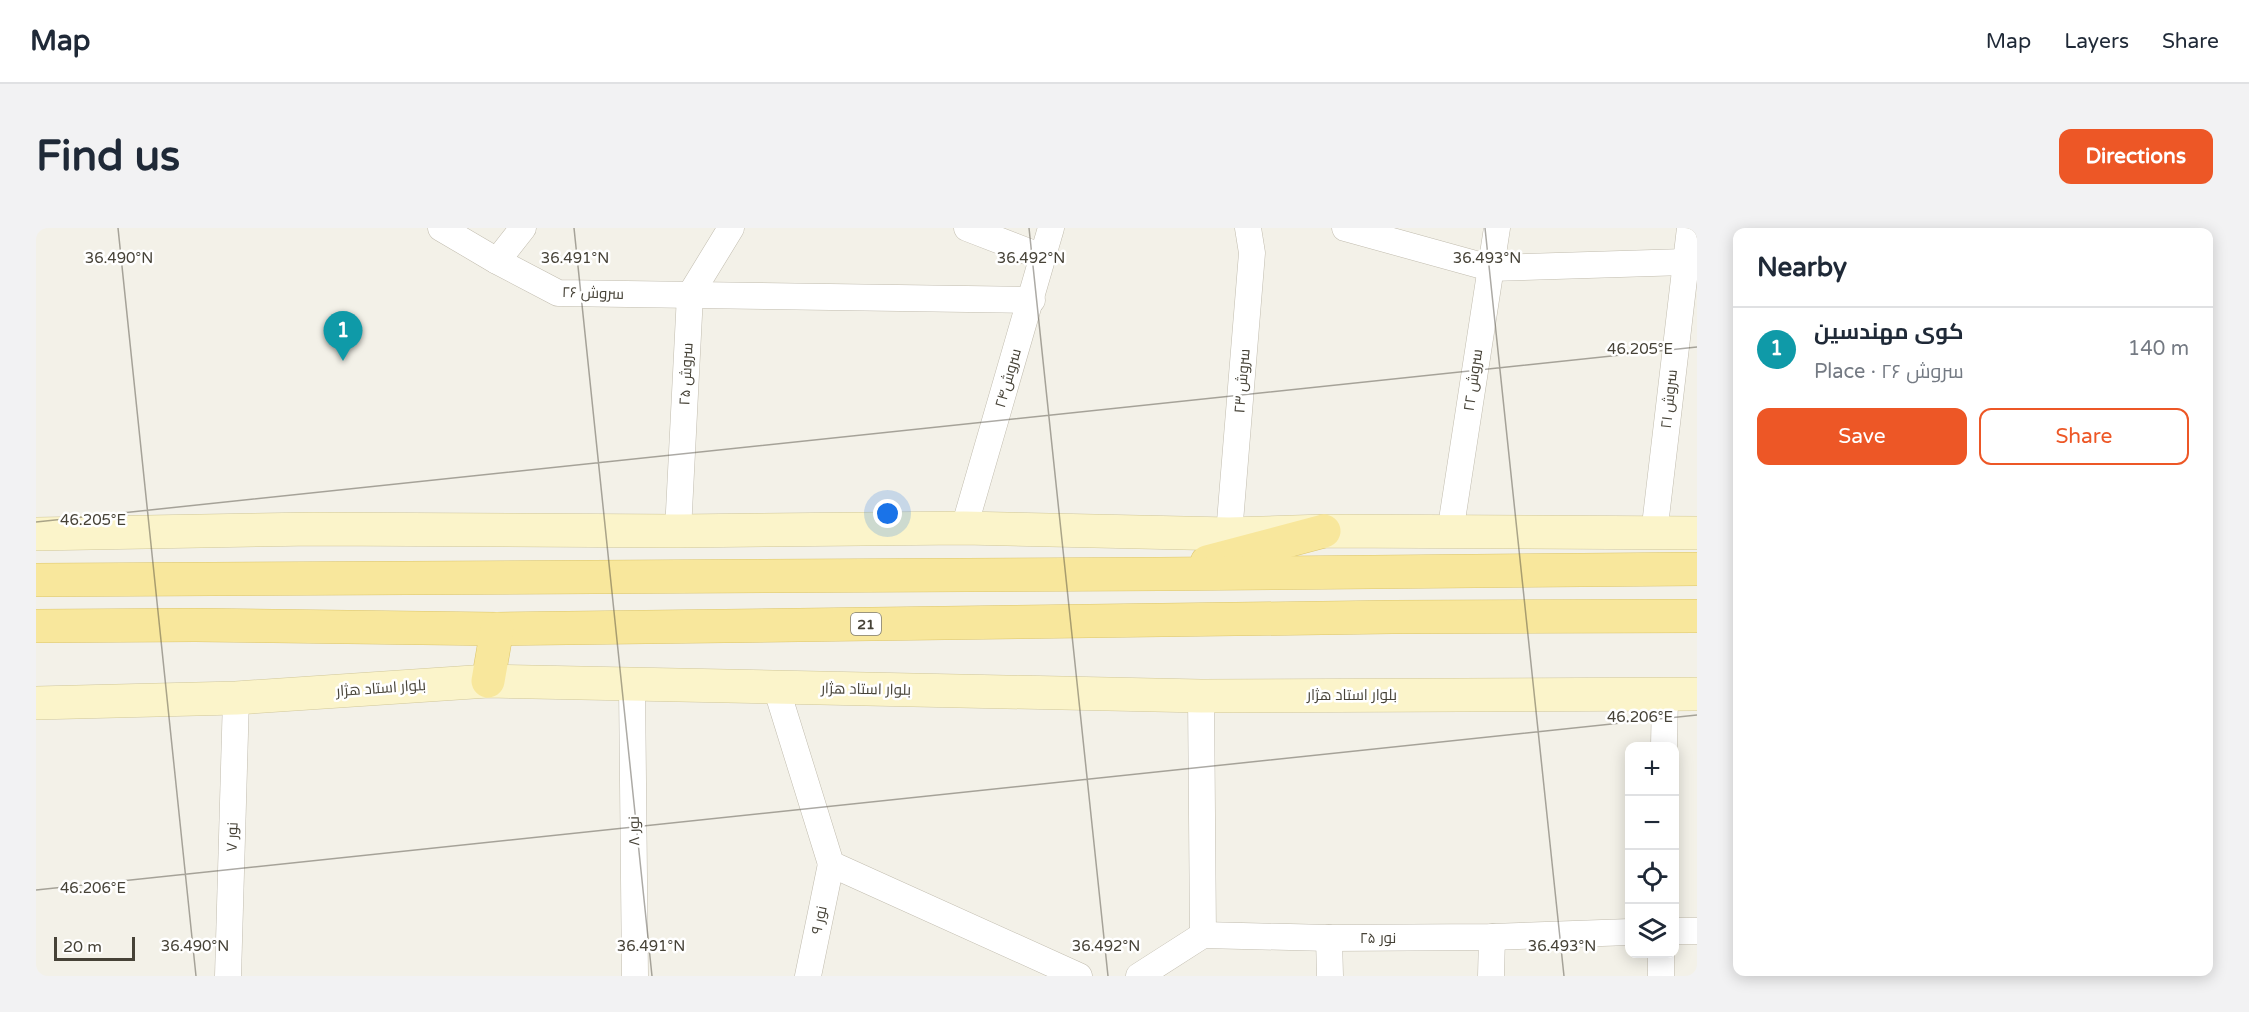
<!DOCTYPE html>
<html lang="en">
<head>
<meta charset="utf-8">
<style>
	:root { --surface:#fff; --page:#f2f2f3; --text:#1f2937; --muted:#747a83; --line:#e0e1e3; --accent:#ed5726 }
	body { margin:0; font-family:"Varela Round",Cairo,sans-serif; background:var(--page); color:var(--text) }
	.controls { position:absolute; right:18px; bottom:18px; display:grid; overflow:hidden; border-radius:12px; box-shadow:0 3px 15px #0003 }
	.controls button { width:54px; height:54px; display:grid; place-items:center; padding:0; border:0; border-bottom:2px solid var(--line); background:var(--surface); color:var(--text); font:30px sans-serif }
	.scale { position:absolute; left:18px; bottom:15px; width:81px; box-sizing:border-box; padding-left:6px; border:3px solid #464237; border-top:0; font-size:16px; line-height:21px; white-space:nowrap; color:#464237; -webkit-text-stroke:4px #fff; paint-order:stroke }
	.you { position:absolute; left:852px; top:286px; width:21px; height:21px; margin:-15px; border:4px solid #fff; border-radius:50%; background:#1a73e8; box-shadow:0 0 0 9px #1a73e833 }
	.badge { display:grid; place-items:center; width:39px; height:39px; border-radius:50%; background:var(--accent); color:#fff; font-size:20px; font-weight:700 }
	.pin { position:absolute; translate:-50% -50px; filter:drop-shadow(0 2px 3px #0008) }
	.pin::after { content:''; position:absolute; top:32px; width:21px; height:18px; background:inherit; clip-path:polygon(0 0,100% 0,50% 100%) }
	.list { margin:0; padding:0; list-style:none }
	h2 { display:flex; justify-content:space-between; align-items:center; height:78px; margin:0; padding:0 24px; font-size:26px }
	h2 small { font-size:20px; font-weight:400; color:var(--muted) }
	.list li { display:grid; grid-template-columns:39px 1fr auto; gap:18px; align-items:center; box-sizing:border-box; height:84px; padding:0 24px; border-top:2px solid var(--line) }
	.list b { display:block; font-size:22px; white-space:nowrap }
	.list p { margin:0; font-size:20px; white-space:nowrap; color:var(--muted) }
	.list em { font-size:20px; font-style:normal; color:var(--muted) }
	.actions { display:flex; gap:12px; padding:18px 24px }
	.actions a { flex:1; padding:14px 0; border:2px solid var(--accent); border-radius:12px; text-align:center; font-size:21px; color:var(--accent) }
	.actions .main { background:var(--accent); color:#fff }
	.icon { flex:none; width:33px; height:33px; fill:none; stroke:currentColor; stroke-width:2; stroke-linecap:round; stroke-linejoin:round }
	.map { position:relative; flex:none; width:1661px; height:748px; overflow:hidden; border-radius:12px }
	header { display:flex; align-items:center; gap:36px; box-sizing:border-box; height:84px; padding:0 30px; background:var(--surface); border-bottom:2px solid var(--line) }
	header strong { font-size:28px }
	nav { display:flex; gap:33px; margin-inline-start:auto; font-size:21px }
	.intro { display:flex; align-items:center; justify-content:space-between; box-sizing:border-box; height:144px; padding:0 36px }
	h1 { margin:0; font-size:42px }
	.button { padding:15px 27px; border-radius:12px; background:var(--accent); color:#fff; font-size:21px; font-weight:700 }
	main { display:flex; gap:36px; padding:0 36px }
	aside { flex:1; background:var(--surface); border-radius:12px; box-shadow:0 3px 15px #0003 }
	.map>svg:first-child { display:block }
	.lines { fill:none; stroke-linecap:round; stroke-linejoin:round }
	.minor-casing { stroke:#c1bcae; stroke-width:27 }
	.secondary-casing { stroke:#d0c79a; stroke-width:34 }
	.primary-casing { stroke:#dcc66d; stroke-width:34 }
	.minor { stroke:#fff; stroke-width:26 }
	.secondary { stroke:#fbf4ca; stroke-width:33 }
	.primary { stroke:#f8e79c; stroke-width:33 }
	.ticks { fill:none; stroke:#464237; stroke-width:1.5; stroke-opacity:0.45 }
	.labels { text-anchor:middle; stroke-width:5; stroke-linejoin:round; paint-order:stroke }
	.shield { fill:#fff; stroke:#7e7b73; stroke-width:1.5 }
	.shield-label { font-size:14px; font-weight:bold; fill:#464237 }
	.street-label { font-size:15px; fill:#464237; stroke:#fff }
	.ticks-label { font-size:15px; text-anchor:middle; fill:#464237; stroke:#fff; stroke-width:5; stroke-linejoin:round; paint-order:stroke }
</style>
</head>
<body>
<header>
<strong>Map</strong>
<nav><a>Map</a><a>Layers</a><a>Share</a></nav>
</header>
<div class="intro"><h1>Find us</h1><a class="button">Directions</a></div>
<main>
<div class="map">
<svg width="1661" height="748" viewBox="0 0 1661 748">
	<rect width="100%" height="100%" fill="#f3f1e8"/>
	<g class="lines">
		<!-- minor casing -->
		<g class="minor-casing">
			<g id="minor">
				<path d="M 405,0 L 461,33 L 522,65 L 996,72"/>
				<path d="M 931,0 L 1006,29"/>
				<path d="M 1309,0 L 1454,40 L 1649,34"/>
				<path d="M 461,33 L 487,0"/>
				<path d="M 928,300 L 1015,0"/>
				<path d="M 642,303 L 654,67 L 695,0"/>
				<path d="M 1414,305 L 1461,0"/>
				<path d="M 1193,306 L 1216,25 L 1212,0"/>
				<path d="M 1618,306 L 1654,0"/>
				<path d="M 596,457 L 599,748"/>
				<path d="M 740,459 L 795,636 L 1043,748"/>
				<path d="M 1165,468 L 1167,707"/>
				<path d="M 1628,518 L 1629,466"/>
				<path d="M 1638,703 L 1661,703"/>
				<path d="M 1293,710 L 1294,748"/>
				<path d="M 192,748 L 200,470"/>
				<path d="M 772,748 L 795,636"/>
				<path d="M 1103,748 L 1167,707 L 1293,710 L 1456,709 L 1594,704"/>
				<path d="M 1455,748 L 1456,709"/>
				<path d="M 1625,748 L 1625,726"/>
			</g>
		</g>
		<!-- secondary casing -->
		<g class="secondary-casing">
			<g id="secondary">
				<path d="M 0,306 L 277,301 L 642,303 L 928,300 L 1193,306 L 1288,303 L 1661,305"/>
				<path d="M 0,475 L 200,470 L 452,453 L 1165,468 L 1661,466"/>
			</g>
		</g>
		<!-- primary casing -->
		<g class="primary-casing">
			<g id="primary">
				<path d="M 1171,334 L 1288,303"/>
				<path d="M 0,352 L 1124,346 L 1661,341"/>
				<path d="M 0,398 L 159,397 L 461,401 L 1356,389 L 1661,388"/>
				<path d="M 452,453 L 461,401"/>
			</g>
		</g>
		<!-- minor -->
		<use href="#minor" class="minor"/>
		<!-- secondary -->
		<use href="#secondary" class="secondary"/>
		<!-- primary -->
		<use href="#primary" class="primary"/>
	</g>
	<!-- ticks -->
	<path class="ticks" d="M 82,0 L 160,748M 538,0 L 616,748M 993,0 L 1072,748M 1449,0 L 1528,748M 0,294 L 1661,119M 0,662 L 1661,487"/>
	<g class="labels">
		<!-- shield labels -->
		<rect class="shield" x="815" y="385" width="30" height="22" rx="4.5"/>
		<g class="shield-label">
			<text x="830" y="401">21</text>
		</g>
		<!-- street labels -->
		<g class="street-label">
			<text transform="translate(557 65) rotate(2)" y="5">سروش ۲۶</text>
			<text transform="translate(650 146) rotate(-87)" y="5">سروش ۲۵</text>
			<text transform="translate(972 150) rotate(-74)" y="5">سروش۲۴</text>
			<text transform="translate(1437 152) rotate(-82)" y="5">سروش ۲۲</text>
			<text transform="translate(1206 153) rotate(-85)" y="5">سروش ۲۳</text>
			<text transform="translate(1633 171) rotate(-84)" y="5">سروش ۲۱</text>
			<text transform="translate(345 460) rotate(-4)" y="5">بلوار استاد هژار</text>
			<text transform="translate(830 461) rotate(1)" y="5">بلوار استاد هژار</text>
			<text x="1316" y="472">بلوار استاد هژار</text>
			<text transform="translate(598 603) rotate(-91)" y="5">نور ۸</text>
			<text transform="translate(196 609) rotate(-88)" y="5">نور ۷</text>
			<text transform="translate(783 692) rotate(-78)" y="5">نور ۹</text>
			<text x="1342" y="715">نور ۲۵</text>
		</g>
	</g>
	<g class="ticks-label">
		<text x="83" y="35">36.490°N</text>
		<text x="539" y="35">36.491°N</text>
		<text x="995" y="35">36.492°N</text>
		<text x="1451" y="35">36.493°N</text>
		<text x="1604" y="126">46.205°E</text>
		<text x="57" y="297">46.205°E</text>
		<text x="1604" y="494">46.206°E</text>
		<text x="57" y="665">46.206°E</text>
		<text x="159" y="723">36.490°N</text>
		<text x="615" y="723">36.491°N</text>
		<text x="1070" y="723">36.492°N</text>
		<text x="1526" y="723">36.493°N</text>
	</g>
</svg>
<div class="controls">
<button>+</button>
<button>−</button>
<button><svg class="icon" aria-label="locate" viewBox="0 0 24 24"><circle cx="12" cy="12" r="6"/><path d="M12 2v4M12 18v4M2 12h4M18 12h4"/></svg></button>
<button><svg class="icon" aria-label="layers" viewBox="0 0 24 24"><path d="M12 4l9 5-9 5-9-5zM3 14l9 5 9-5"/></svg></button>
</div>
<div class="scale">20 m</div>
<div class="you"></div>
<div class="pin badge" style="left:307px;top:133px;background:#0f9aa8">1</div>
</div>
<aside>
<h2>Nearby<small></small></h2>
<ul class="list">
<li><span class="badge" style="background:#0f9aa8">1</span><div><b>کوی مهندسین</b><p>Place · سروش ۲۶</p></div><em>140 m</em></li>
</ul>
<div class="actions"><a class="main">Save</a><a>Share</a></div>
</aside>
</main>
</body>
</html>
